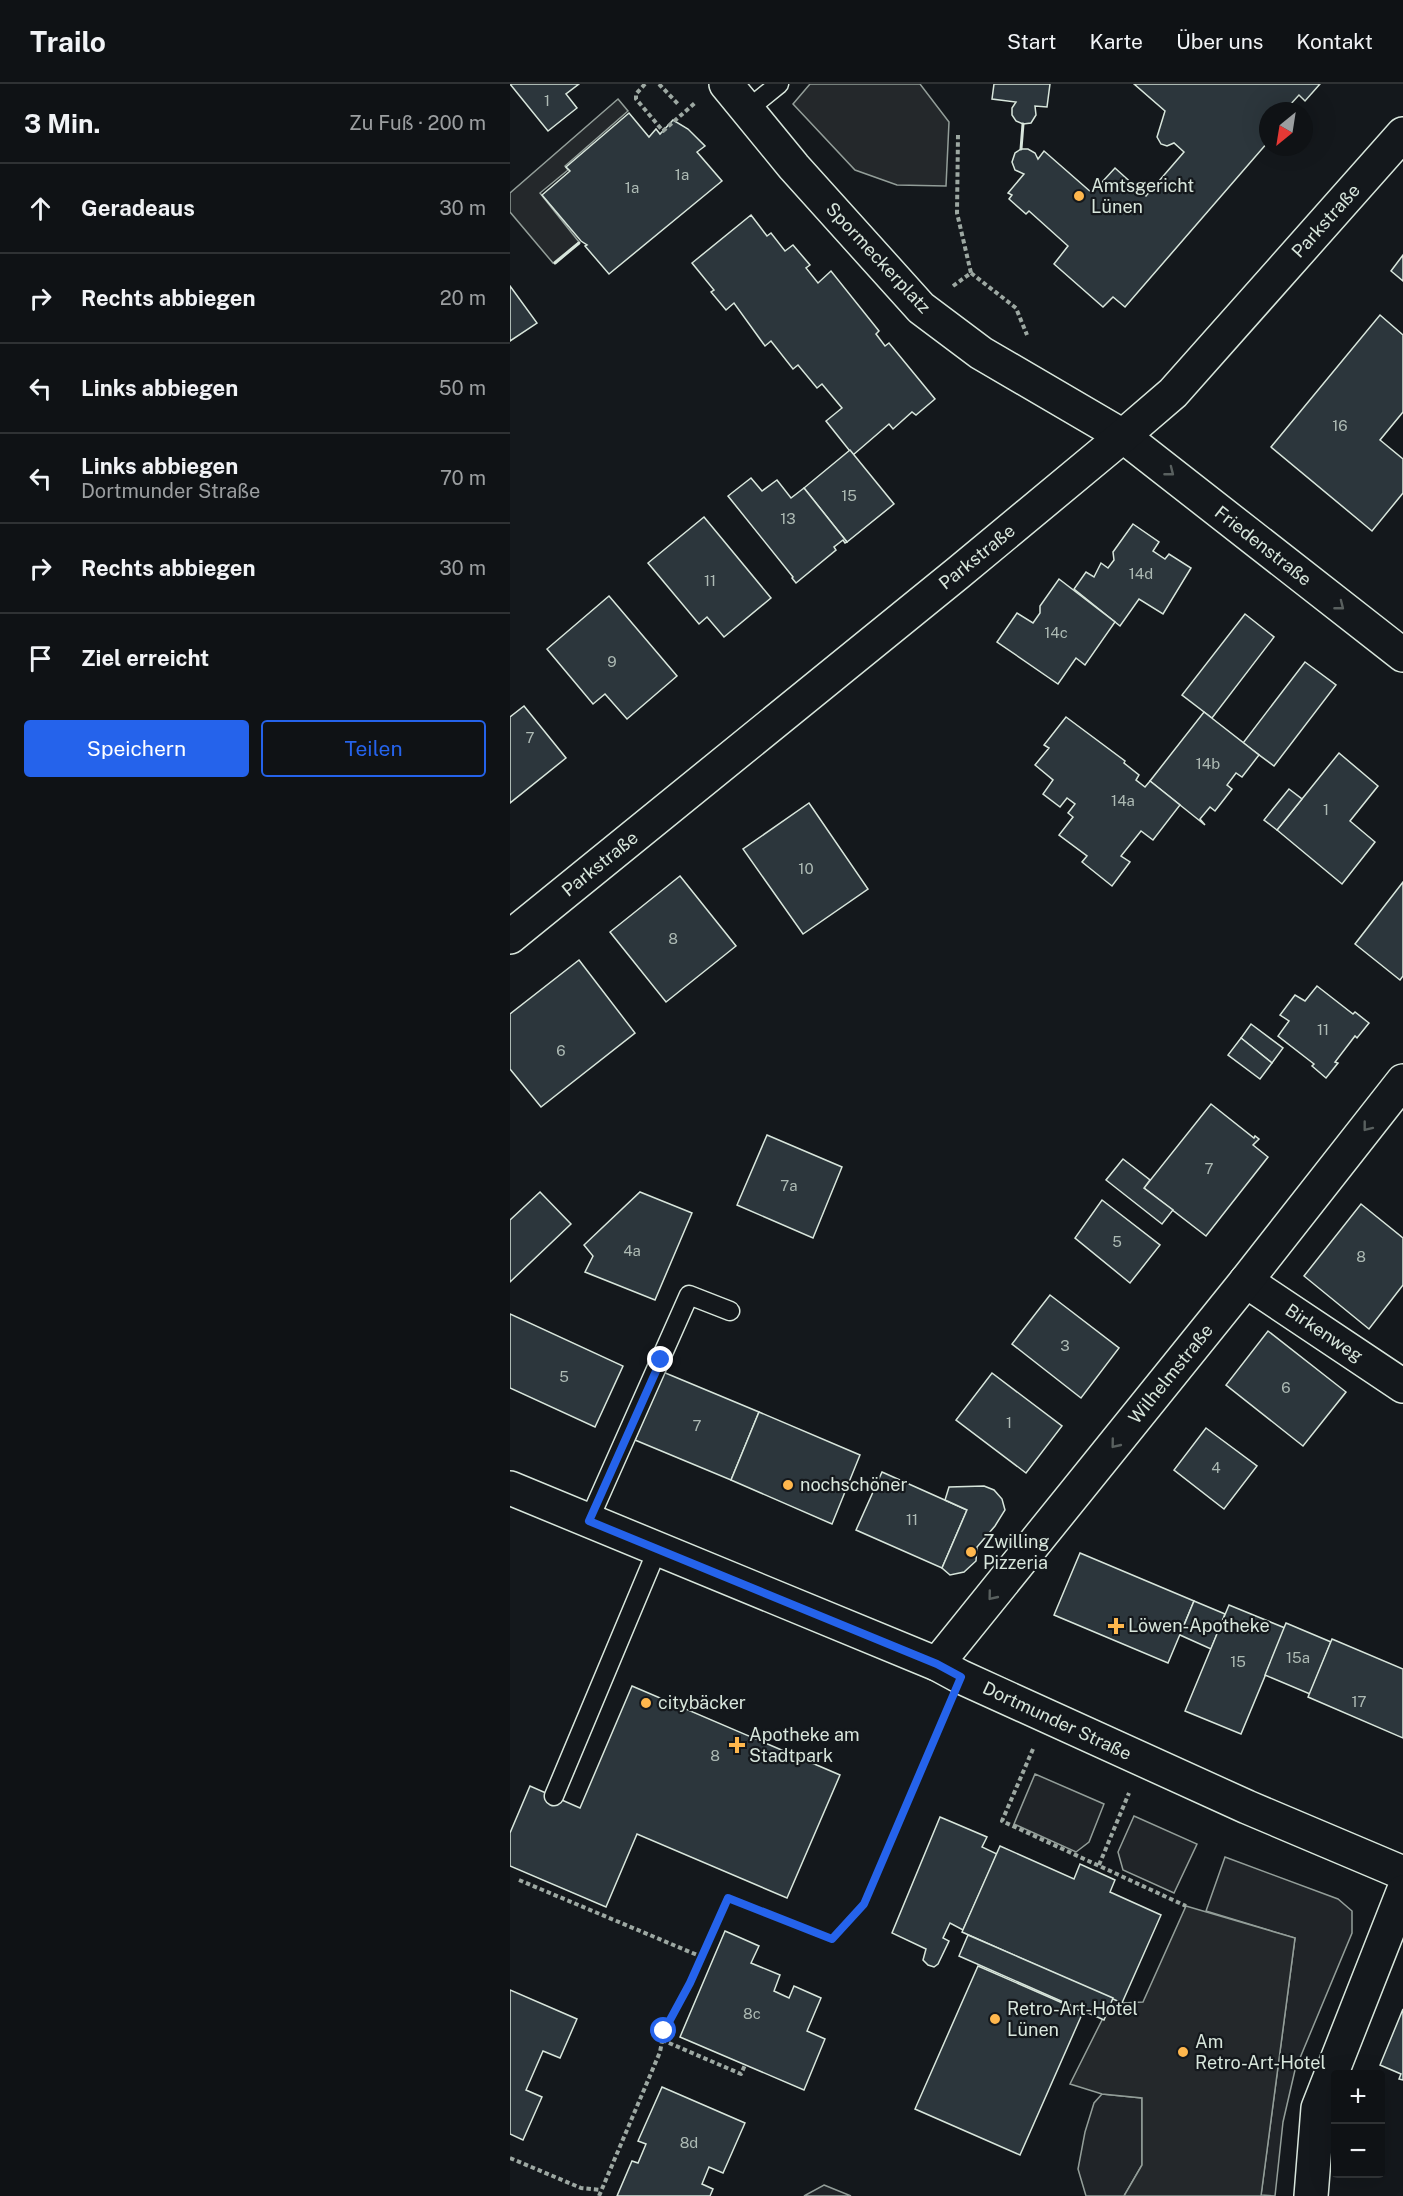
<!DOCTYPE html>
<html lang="de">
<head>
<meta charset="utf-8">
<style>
	:root { --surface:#0f1215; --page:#181b1e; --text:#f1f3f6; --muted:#9b9ea0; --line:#2f3234; --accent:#2563eb }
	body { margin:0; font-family:"Public Sans",sans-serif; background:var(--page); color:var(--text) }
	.controls { position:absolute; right:18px; bottom:18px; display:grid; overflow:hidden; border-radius:6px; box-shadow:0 6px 24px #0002 }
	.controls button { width:54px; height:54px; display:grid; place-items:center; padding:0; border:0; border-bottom:2px solid var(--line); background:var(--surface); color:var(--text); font:30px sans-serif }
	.compass { position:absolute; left:749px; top:18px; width:54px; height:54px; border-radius:50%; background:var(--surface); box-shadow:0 6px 24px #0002; rotate:210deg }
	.stop { position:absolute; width:18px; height:18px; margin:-14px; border:4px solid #2563eb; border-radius:50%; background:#fff }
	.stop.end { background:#2563eb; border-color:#fff; box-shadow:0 2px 6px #0008 }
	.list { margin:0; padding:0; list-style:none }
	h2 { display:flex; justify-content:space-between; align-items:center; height:78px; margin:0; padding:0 24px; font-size:26px }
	h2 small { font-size:20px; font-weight:400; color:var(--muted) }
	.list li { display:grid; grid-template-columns:39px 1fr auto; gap:18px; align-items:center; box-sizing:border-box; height:90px; padding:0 24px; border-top:2px solid var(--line) }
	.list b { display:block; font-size:22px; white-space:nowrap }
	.list p { margin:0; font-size:20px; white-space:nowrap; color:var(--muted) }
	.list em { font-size:20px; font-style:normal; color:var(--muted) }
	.actions { display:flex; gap:12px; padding:18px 24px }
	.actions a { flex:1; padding:14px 0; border:2px solid var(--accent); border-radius:6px; text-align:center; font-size:21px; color:var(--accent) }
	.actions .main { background:var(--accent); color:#fff }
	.icon { flex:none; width:33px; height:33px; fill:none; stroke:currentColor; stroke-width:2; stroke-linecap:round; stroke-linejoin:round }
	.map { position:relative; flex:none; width:893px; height:2112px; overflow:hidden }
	header { display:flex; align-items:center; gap:36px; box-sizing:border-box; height:84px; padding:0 30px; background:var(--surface); border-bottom:2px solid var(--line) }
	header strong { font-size:28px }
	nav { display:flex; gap:33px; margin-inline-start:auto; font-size:21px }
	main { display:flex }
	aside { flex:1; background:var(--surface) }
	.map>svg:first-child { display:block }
	.green { fill:#202428; stroke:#939e99; stroke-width:1.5 }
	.parking { fill:#24282b; stroke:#939e99; stroke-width:1.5 }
	.building { fill:#2c363c; stroke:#d8e6dc; stroke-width:1.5 }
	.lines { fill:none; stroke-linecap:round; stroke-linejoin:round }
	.lane-casing { stroke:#d8e6dc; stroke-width:21 }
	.street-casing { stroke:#d8e6dc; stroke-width:36 }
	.path { stroke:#9da8a2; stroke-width:4; stroke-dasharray:4.5 3; stroke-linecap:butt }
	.lane { stroke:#14181c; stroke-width:18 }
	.street { stroke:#14181c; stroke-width:33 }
	.wall { stroke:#d8e6dc; stroke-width:3 }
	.oneway { stroke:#59605f }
	.route { stroke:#2563eb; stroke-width:8 }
	.poi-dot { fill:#ffb74d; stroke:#14181c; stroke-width:2 }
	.labels { text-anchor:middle; stroke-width:4.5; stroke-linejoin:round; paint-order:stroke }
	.number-label { font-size:15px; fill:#adbab4 }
	.poi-label { font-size:18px; fill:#d8e6dc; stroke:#14181c; text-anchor:start }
	.street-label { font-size:18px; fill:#d8e6dc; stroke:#14181c }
</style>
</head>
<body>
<header>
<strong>Trailo</strong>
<nav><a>Start</a><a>Karte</a><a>Über uns</a><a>Kontakt</a></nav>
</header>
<main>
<aside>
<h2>3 Min.<small>Zu Fuß · 200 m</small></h2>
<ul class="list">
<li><svg class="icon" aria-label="ahead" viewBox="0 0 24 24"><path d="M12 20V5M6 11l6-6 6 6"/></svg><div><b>Geradeaus</b></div><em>30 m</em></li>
<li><svg class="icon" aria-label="right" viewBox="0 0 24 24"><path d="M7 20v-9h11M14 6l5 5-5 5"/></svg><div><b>Rechts abbiegen</b></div><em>20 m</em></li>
<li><svg class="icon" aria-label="left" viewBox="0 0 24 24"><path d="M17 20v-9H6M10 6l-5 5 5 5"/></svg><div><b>Links abbiegen</b></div><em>50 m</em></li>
<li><svg class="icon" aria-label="left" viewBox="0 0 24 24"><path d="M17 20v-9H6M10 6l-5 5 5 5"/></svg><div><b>Links abbiegen</b><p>Dortmunder Straße</p></div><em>70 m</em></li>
<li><svg class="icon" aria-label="right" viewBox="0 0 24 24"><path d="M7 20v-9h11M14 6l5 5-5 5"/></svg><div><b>Rechts abbiegen</b></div><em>30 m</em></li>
<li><svg class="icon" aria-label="arrive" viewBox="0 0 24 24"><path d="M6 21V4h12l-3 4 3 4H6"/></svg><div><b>Ziel erreicht</b></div></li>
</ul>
<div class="actions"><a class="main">Speichern</a><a>Teilen</a></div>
</aside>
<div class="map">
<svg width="893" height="2112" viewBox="0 0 893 2112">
	<rect width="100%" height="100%" fill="#14181c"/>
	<!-- green -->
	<g class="green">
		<path d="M 525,1690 L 594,1720 L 579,1758 L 566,1768 L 504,1740 Z"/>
		<path d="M 624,1732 L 687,1760 L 664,1809 L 613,1786 L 608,1768 Z"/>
		<path d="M 715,1773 L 828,1815 L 842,1827 L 842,1849 L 785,1986 L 773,2038 L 765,2112 L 751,2111 L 785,1854 L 696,1827 Z"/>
		<path d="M 592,2010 L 632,2014 L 632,2081 L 614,2112 L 576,2112 L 568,2085 L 575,2048 L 584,2019 Z"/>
		<path d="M 314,2101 L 341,2112 L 294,2112 Z"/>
	</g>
	<!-- parking -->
	<g class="parking">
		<path d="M 300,0 L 410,0 L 439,38 L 436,102 L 387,101 L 345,86 L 283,20 Z"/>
		<path d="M 108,15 L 118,27 L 55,82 L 58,86 L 30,109 L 69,158 L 43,179 L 0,128 L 0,109 Z"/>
		<path d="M 676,1822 L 785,1854 L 751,2112 L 614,2112 L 632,2081 L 632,2014 L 592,2010 L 560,2000 L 603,1914 L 612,1919 L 633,1918 Z"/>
	</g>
	<!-- building -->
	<g class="building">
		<path d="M 0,0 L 69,0 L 56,10 L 67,24 L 38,47 Z"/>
		<path d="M 484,0 L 540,0 L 537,23 L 525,22 L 526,31 L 521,39 L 513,40 L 506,37 L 502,31 L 502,24 L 506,18 L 482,15 Z"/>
		<path d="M 624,0 L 810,0 L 795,17 L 789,11 L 779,22 L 784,27 L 758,27 L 758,58 L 615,223 L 603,213 L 593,223 L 544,180 L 558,162 L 519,127 L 516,130 L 499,115 L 502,111 L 498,109 L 514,90 L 505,86 L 502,78 L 505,69 L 511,65 L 518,65 L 525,69 L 528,75 L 534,67 L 582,109 L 605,84 L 636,112 L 674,68 L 664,59 L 657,62 L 651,60 L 647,53 L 655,27 Z"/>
		<path d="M 119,29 L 139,53 L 146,45 L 150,50 L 163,36 L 178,45 L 195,62 L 187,68 L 212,97 L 99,190 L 75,162 L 77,161 L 71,157 L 32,111 L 60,87 L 56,83 Z"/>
		<path d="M 241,131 L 257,152 L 261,149 L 275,167 L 283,161 L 300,181 L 296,184 L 308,199 L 321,187 L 369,247 L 366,250 L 375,262 L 379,259 L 425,315 L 406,331 L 402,328 L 383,345 L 379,340 L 343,371 L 316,337 L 332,324 L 312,300 L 307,304 L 288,281 L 283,285 L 261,257 L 255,262 L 224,219 L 216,226 L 201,208 L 204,206 L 182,179 Z"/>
		<path d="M 893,171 L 893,197 L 881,187 Z"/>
		<path d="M 0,202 L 27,239 L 0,257 Z"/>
		<path d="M 870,231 L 893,251 L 893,328 L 870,356 L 893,375 L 893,409 L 862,447 L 761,363 Z"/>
		<path d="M 340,366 L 384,420 L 337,458 L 294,404 Z"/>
		<path d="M 241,394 L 252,407 L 267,396 L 281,414 L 294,404 L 337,458 L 335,459 L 333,456 L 324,463 L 326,466 L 286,499 L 282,494 L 283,493 L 218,412 Z"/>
		<path d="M 194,433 L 261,514 L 214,553 L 197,533 L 189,540 L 138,479 Z"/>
		<path d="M 623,440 L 649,458 L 643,467 L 655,475 L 659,470 L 681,484 L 653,530 L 629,515 L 610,542 L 564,505 L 576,488 L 584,493 L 591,479 L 598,484 L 604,476 L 603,468 Z"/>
		<path d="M 549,495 L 605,538 L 575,581 L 566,574 L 548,600 L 487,558 L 507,529 L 523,539 L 530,529 L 530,522 Z"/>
		<path d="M 99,512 L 167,592 L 117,635 L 95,610 L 83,620 L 37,565 Z"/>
		<path d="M 735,530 L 764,553 L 702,634 L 672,611 Z"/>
		<path d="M 795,578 L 826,601 L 764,682 L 733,659 Z"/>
		<path d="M 14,622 L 56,674 L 0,719 L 0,633 Z"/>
		<path d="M 694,628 L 749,671 L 732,693 L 726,689 L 717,701 L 722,705 L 705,727 L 700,723 L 690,735 L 695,741 L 640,697 Z"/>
		<path d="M 556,633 L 615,677 L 614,679 L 629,691 L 626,696 L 635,703 L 640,697 L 670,721 L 643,756 L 631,747 L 611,772 L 620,778 L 602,802 L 572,778 L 577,772 L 549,751 L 563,733 L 558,729 L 565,720 L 557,714 L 550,723 L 533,710 L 543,696 L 525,681 L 539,664 L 534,661 Z"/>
		<path d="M 829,669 L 868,702 L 840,737 L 865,758 L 832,800 L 767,746 Z"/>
		<path d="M 779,705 L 792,715 L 767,746 L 754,736 Z"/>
		<path d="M 299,719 L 358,805 L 293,850 L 233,765 Z"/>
		<path d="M 170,792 L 226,862 L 156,918 L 100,848 Z"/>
		<path d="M 893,798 L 893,892 L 890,896 L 845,860 Z"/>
		<path d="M 69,876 L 125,949 L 31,1023 L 0,985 L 0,930 Z"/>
		<path d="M 807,902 L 843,930 L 845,928 L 859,939 L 847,954 L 845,952 L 825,978 L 828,979 L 816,994 L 802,982 L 804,980 L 768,952 L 779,937 L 770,931 L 785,911 L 795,917 Z"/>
		<path d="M 741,940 L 773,964 L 762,979 L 731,954 Z"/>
		<path d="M 731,954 L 762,979 L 750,995 L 718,971 Z"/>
		<path d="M 701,1020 L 744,1054 L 745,1052 L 749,1055 L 743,1061 L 758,1073 L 696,1152 L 634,1104 Z"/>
		<path d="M 257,1051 L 332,1083 L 303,1154 L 227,1121 Z"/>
		<path d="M 613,1075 L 640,1096 L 634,1104 L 663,1126 L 652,1140 L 596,1096 Z"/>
		<path d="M 30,1108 L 61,1140 L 0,1198 L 0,1136 Z"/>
		<path d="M 130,1108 L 182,1129 L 145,1216 L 75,1188 L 83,1172 L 74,1161 Z"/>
		<path d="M 592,1116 L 650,1161 L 620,1199 L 565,1154 Z"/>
		<path d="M 851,1120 L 893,1154 L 893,1201 L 859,1245 L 794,1192 Z"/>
		<path d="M 540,1211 L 609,1264 L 571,1314 L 502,1260 Z"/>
		<path d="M 0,1230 L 113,1282 L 85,1343 L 0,1304 Z"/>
		<path d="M 758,1247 L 836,1308 L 793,1362 L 716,1301 Z"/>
		<path d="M 153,1288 L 249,1328 L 221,1396 L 125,1356 Z"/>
		<path d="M 482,1289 L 552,1342 L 516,1389 L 446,1336 Z"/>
		<path d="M 249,1328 L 350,1371 L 322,1440 L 221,1396 Z"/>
		<path d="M 696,1344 L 747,1382 L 714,1425 L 664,1386 Z"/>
		<path d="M 372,1388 L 457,1426 L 432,1484 L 346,1446 Z"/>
		<path d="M 474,1402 L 484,1406 L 492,1415 L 495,1426 L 485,1442 L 467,1463 L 466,1477 L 454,1488 L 440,1491 L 432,1484 L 457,1426 L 435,1416 L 439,1403 Z"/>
		<path d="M 570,1469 L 684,1517 L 658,1579 L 544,1531 Z"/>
		<path d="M 684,1517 L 715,1530 L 701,1565 L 670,1551 Z"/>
		<path d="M 719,1521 L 775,1544 L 731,1650 L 675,1627 Z"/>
		<path d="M 776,1539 L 821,1558 L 800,1610 L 755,1591 Z"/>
		<path d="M 822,1555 L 893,1585 L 893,1654 L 798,1613 Z"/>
		<path d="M 122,1602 L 330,1691 L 277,1814 L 127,1750 L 96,1823 L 0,1782 L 0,1749 L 20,1702 L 70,1724 Z"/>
		<path d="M 430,1733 L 477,1753 L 472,1763 L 487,1770 L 453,1846 L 440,1839 L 433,1854 L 439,1857 L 428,1880 L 424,1883 L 418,1881 L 413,1876 L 416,1865 L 382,1849 Z"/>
		<path d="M 490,1762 L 564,1795 L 570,1780 L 605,1796 L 600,1808 L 651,1831 L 612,1919 L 452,1848 Z"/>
		<path d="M 215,1847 L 249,1862 L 241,1879 L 270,1891 L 264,1907 L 279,1914 L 284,1902 L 311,1914 L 297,1947 L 315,1955 L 294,2006 L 170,1953 Z"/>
		<path d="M 458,1851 L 603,1914 L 594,1936 L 449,1872 Z"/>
		<path d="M 468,1882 L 573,1928 L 510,2071 L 405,2025 Z"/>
		<path d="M 0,1906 L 67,1935 L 50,1974 L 33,1967 L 16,2006 L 32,2013 L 13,2056 L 0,2050 Z"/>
		<path d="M 893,1925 L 893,1996 L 889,1995 L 891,1990 L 870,1981 Z"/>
		<path d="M 152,2003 L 235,2039 L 213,2089 L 199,2083 L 192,2100 L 203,2105 L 200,2112 L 107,2112 L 122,2077 L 128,2079 L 136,2060 L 128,2057 Z"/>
	</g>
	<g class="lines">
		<!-- lane casing -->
		<g class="lane-casing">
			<g id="lane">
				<path d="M 237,26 L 269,0"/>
				<path d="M 79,1436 L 179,1211 L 220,1227"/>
				<path d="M 44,1712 L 148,1464"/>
			</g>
		</g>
		<!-- street casing -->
		<g class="street-casing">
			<g id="street">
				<path d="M 216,0 L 284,83 L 411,224 L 471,269 L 613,352 L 893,571"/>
				<path d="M 0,853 L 448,489 L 613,352 L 663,309 L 893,50"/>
				<path d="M 736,1197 L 893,1302"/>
				<path d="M 0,1404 L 427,1580 L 451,1593 L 737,1723 L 893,1789"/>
				<path d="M 427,1580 L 736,1197 L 893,997"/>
				<path d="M 801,2112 L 808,2024 L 893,1808"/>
			</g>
		</g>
		<!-- path -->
		<g class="path">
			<path d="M 135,0 L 126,10 L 126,15 L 153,47 L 186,18"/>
			<path d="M 149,0 L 169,21"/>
			<path d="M 461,189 L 506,224 L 517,251"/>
			<path d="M 443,202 L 461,189 L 447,129 L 448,51"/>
			<path d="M 523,1665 L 492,1737 L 676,1822"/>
			<path d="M 589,1781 L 619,1709"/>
			<path d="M 9,1796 L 192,1873"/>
			<path d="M 152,1956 L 231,1990 L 235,1981"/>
			<path d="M 0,2074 L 71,2104 L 90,2106"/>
			<path d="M 89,2112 L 150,1968 L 154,1947 L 180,1899 L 217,1814 L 322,1855 L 354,1820 L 436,1627"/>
		</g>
		<!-- lane -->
		<use href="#lane" class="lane"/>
		<!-- street -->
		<use href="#street" class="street"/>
		<!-- wall -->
		<g class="wall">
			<path d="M 511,65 L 513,40"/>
			<path d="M 45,179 L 69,159"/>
		</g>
	</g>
	<!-- one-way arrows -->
	<defs><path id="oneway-chevron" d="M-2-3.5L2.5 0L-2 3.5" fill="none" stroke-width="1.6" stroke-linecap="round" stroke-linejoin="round" transform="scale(1.5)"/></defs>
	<g class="oneway">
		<use href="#oneway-chevron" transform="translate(660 388) rotate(38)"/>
		<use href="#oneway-chevron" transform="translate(830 522) rotate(38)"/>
		<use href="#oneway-chevron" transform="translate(857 1043) rotate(128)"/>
		<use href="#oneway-chevron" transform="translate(605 1360) rotate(129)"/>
		<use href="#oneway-chevron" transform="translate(482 1512) rotate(129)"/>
	</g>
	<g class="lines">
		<!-- route -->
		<path class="route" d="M 151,1276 L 79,1437 L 427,1580 L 451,1593 L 354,1820 L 322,1855 L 218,1814 L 180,1899 L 154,1947"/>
	</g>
	<!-- markers -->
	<g class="poi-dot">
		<circle cx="569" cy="112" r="6"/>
		<circle cx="278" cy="1401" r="6"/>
		<circle cx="461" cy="1468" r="6"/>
		<path d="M603 1533h6v6h6v6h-6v6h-6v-6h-6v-6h6z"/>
		<circle cx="136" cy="1619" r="6"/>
		<path d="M224 1652h6v6h6v6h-6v6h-6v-6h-6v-6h6z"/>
		<circle cx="485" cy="1935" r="6"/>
		<circle cx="673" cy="1968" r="6"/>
	</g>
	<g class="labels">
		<!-- number labels -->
		<g class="number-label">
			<text x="37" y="22">1</text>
			<text x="172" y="96">1a</text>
			<text x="122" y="109">1a</text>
			<text x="830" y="347">16</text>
			<text x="339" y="417">15</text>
			<text x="278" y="440">13</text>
			<text x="631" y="495">14d</text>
			<text x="200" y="502">11</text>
			<text x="546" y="554">14c</text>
			<text x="102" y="583">9</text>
			<text x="20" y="659">7</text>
			<text x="698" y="685">14b</text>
			<text x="613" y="722">14a</text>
			<text x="816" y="731">1</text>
			<text x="296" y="790">10</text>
			<text x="163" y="860">8</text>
			<text x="813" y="951">11</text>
			<text x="51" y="972">6</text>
			<text x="699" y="1090">7</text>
			<text x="279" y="1107">7a</text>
			<text x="607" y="1163">5</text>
			<text x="122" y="1172">4a</text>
			<text x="851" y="1178">8</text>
			<text x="555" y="1267">3</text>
			<text x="54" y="1298">5</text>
			<text x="776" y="1309">6</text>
			<text x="499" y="1344">1</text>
			<text x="187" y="1347">7</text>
			<text x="706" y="1389">4</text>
			<text x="402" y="1441">11</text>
			<text x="788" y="1579">15a</text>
			<text x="728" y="1583">15</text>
			<text x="849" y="1623">17</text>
			<text x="205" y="1677">8</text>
			<text x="242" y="1935">8c</text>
			<text x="179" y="2064">8d</text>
		</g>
		<!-- poi labels -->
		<g class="poi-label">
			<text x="581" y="108">Amtsgericht<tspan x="581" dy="21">Lünen</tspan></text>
			<text x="290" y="1407">nochschöner</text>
			<text x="473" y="1464">Zwilling<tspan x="473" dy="21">Pizzeria</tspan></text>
			<text x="618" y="1548">Löwen-Apotheke</text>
			<text x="148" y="1625">citybäcker</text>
			<text x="239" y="1657">Apotheke am<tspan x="239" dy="21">Stadtpark</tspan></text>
			<text x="497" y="1931">Retro-Art-Hotel<tspan x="497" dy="21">Lünen</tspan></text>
			<text x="685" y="1964">Am<tspan x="685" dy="21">Retro-Art-Hotel</tspan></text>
		</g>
		<!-- street labels -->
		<g class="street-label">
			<text transform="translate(816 137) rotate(-48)" y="6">Parkstraße</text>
			<text transform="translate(368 174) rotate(47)" y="6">Spormeckerplatz</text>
			<text transform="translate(753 462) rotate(38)" y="6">Friedenstraße</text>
			<text transform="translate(467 473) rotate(-39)" y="6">Parkstraße</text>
			<text transform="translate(90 780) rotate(-39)" y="6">Parkstraße</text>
			<text transform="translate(814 1249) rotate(34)" y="6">Birkenweg</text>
			<text transform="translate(661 1290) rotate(-51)" y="6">Wilhelmstraße</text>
			<text transform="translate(547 1637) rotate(25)" y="6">Dortmunder Straße</text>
		</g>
	</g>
</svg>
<div class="controls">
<button>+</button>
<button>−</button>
</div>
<svg class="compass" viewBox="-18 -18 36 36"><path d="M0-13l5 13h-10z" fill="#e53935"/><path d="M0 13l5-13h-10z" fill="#9b9ea0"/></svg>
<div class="stop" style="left:154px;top:1947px"></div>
<div class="stop end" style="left:151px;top:1276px"></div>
</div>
</main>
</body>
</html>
